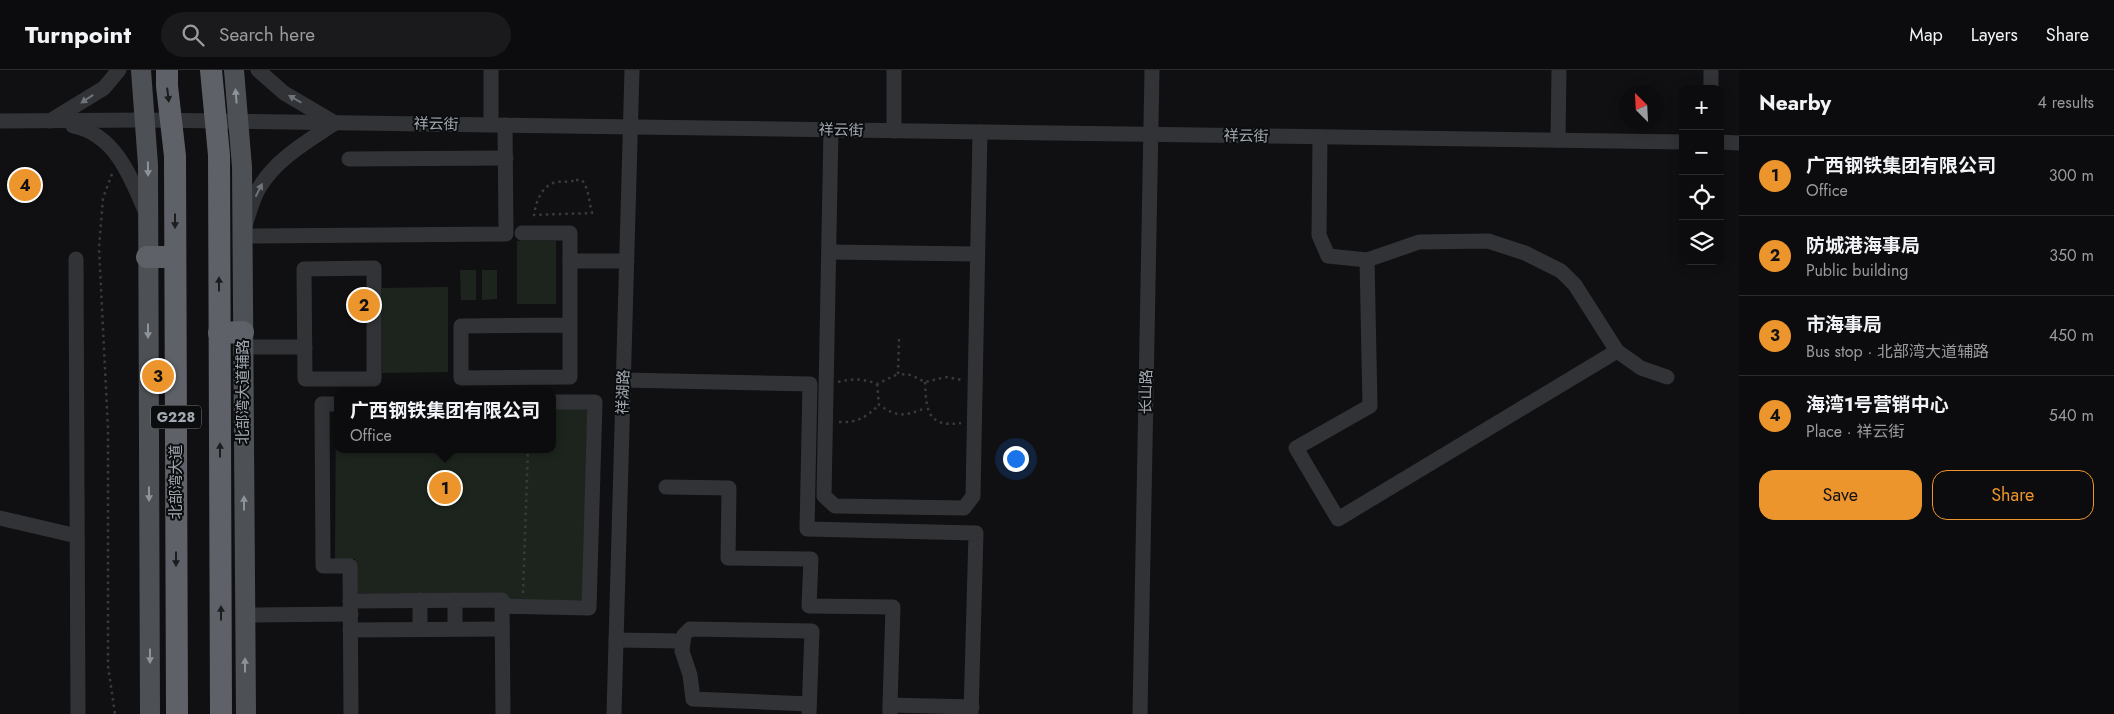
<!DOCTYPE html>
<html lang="en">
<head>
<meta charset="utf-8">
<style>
	:root { --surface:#0c0c0e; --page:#1a1a1c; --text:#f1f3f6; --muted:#9a9b9e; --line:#2c2c2e; --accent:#ed952d }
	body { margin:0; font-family:Jost,"Noto Sans SC",sans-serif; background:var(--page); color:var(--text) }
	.controls { position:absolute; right:15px; top:15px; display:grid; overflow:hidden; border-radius:10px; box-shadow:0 2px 12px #0003 }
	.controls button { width:45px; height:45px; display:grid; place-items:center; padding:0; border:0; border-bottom:1px solid var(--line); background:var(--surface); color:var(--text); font:25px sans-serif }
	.compass { position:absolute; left:1619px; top:15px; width:45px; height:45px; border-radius:50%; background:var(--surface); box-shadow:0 2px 12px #0003; rotate:336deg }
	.you { position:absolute; left:1015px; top:388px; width:18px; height:18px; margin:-12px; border:4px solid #fff; border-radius:50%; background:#1a73e8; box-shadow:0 0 0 8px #1a73e833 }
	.badge { display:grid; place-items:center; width:32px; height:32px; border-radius:50%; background:var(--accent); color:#111; font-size:16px; font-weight:700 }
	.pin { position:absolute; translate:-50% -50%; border:2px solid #fff; box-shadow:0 1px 5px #0006 }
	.popup { position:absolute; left:334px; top:318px; width:222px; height:65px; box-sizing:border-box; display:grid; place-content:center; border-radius:10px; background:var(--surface); filter:drop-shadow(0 1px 4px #0005); font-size:16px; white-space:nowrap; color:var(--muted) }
	.popup b { font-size:19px; color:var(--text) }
	.popup::after { content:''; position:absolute; left:50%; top:100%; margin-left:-10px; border:10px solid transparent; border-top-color:var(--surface) }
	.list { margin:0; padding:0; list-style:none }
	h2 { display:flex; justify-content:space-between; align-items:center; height:65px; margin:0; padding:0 20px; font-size:21px }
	h2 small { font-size:16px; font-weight:400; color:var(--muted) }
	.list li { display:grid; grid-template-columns:32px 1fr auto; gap:15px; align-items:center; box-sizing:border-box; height:80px; padding:0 20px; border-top:1px solid var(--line) }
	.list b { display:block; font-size:19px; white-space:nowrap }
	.list p { margin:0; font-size:16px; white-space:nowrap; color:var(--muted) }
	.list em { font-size:16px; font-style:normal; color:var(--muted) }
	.actions { display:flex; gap:10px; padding:15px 20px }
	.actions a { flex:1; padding:11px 0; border:1px solid var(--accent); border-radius:15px; text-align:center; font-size:18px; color:var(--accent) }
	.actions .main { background:var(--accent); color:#111 }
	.icon { flex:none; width:28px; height:28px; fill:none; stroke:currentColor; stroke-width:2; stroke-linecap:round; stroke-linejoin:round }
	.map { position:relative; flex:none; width:1739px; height:644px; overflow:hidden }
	header { display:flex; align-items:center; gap:30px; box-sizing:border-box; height:70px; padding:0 25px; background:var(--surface); border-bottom:1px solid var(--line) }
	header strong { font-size:24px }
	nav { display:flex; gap:28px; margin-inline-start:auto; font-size:18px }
	.search { width:350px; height:45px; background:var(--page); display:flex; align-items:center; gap:12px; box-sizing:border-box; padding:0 18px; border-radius:28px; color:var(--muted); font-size:19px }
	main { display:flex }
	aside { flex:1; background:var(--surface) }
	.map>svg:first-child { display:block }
	.green { fill:#1d241d }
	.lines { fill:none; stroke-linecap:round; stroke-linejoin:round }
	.path { stroke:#373a3e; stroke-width:2.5; stroke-dasharray:2.5 4; stroke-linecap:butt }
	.minor { stroke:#313337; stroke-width:15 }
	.major { stroke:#4d5055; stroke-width:20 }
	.highway { stroke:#5e6167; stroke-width:22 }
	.oneway { fill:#1c1d1f }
	.oneway2 { fill:#8d939b }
	.oneway3 { fill:#6f747b }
	.labels { text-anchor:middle; stroke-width:4; stroke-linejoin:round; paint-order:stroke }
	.shield { fill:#0b0c0d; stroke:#757a80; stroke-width:1 }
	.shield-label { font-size:14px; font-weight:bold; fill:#a2a9b2 }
	.street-label { font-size:15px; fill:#a2a9b2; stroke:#0b0c0d }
</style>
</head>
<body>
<header>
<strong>Turnpoint</strong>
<div class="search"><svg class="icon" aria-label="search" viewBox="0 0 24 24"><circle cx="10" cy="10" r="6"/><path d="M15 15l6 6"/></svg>Search here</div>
<nav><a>Map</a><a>Layers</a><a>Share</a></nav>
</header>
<main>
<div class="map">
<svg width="1739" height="644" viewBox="0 0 1739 644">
	<rect width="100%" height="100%" fill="#101012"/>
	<!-- green -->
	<g class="green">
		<rect x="517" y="171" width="39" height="63"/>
		<path d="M 460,200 L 476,200 L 476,230 L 461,230 Z"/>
		<path d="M 482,200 L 497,200 L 497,229 L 482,230 Z"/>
		<path d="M 448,217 L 448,302 L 382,303 L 382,218 Z"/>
		<path d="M 336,336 L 338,379 L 552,379 L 553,337 L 590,337 L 585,530 L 507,530 L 507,524 L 354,523 L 355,489 L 335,489 Z"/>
	</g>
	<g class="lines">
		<!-- path -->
		<g class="path">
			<path d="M 112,104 L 103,128 L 99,178 L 108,359 L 108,596 L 115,644"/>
			<path d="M 576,110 L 582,110 C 589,119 589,132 592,143 L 534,145 C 536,132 541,116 556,112 C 563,111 568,113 576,110 Z"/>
			<path d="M 899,269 L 898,304 L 911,305 L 925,312 L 946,307 L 962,310"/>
			<path d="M 838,312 C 853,308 864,309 877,314 L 898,304"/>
			<path d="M 925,312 C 926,339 927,358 961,353"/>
			<path d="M 877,314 L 879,335 C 899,348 903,346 926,338"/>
			<path d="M 839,352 C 857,353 865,348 879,335"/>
			<path d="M 523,523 L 528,379"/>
		</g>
		<!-- minor -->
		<g class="minor">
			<path d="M 258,0 L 284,23 L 335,53 C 308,71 276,89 259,118 C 251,132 247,151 242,166 L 506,164 L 505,55"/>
			<path d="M 491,0 L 491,55"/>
			<path d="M 894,0 L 894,61"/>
			<path d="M 1711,19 L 1711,0"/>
			<path d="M 0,51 L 145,50 L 1683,72"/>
			<path d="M 50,51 L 104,18 L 119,0"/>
			<path d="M 73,56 C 115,64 131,107 146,143"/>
			<path d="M 831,60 L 824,426 L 835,436 L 964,438 L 973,426 L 980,62"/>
			<path d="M 1320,67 L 1319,165 L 1328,186 L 1367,190 L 1419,172 L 1488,171 L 1525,183 L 1561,201 L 1575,215 L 1617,281 L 1641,298 L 1667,307"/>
			<path d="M 1558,70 L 1559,0"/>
			<path d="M 1720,72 L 1739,73"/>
			<path d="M 349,89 L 506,88"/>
			<path d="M 522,163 L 570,163 L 570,191 L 627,191"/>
			<path d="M 829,182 L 977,184"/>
			<path d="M 76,189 L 78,644"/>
			<path d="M 1367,190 L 1370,336 L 1296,378 L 1338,449 L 1617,281"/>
			<path d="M 570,191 L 570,307 L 461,308 L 461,256 L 570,255"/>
			<path d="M 374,198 L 374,309 L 305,309 L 304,199 Z"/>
			<path d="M 243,277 L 305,277"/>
			<path d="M 623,310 L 810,314 L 807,459 L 976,463 L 971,644"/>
			<path d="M 338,334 L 322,334 L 323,496 L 350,496 L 351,644"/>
			<path d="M 666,417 L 729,418 L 728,488 L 811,489 L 809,536 L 893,537 L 890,635"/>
			<path d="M 0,448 L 77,466"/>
			<path d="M 455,530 L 455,559"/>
			<path d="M 350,531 L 502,530 L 503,644"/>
			<path d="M 502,536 L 589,538 L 595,332 L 552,332"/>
			<path d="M 245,545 L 351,544"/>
			<path d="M 420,559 L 420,530"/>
			<path d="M 350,560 L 502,559"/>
			<path d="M 616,570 L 682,571"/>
			<path d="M 614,644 L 632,0"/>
			<path d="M 809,644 L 812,561 L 690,559 L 684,565 L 682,581 L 690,605 L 693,629 L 809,634"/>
			<path d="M 890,644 L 890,635 L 972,637"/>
			<path d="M 1140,644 L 1152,0"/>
		</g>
		<!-- major -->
		<g class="major">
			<path d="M 141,0 L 148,95 L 150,644"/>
			<path d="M 234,0 L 242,97 L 246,644"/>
		</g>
		<!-- highway -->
		<g class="highway">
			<path d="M 167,0 L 167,16 L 175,86 L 177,644"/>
			<path d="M 211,0 L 219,85 L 221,644"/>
			<path d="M 147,187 L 175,187"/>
			<path d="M 219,263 L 243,262"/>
		</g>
	</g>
	<!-- one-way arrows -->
	<defs><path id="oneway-solid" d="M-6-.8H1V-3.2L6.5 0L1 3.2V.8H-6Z" transform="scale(1.25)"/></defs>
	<g class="oneway">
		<use href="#oneway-solid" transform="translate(168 25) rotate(83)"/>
		<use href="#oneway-solid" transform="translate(175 151) rotate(90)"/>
		<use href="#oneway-solid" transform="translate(219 214) rotate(-90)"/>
		<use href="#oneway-solid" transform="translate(220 380) rotate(-90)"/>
		<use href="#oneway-solid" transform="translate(176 489) rotate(90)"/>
		<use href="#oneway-solid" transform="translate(221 543) rotate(-90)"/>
	</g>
	<g class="oneway2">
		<use href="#oneway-solid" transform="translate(236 26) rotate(-95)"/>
		<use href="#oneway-solid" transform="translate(148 99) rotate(89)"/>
		<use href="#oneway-solid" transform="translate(148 261) rotate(90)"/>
		<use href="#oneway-solid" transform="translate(149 424) rotate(90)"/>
		<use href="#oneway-solid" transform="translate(244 433) rotate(-90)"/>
		<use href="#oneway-solid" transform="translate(150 586) rotate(90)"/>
		<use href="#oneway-solid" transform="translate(245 595) rotate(-90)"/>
	</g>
	<g class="oneway3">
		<use href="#oneway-solid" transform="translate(87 29) rotate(147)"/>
		<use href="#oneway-solid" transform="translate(295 29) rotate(-150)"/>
		<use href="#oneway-solid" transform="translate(259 120) rotate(-63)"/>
	</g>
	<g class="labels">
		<!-- shield labels -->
		<rect class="shield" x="151" y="335.5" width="50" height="23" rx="4"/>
		<g class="shield-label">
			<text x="176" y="352">G228</text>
		</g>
		<!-- street labels -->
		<g class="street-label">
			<text transform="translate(436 54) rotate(1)" y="5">祥云街</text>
			<text transform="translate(841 60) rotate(1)" y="5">祥云街</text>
			<text transform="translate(1246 66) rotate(1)" y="5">祥云街</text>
			<text transform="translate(243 322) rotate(-90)" y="5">北部湾大道辅路</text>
			<text transform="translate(623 322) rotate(-88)" y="5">祥湖路</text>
			<text transform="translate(1146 322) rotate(-89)" y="5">长山路</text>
			<text transform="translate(176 412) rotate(-90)" y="5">北部湾大道</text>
		</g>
	</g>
</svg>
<div class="controls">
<button>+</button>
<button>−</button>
<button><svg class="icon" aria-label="locate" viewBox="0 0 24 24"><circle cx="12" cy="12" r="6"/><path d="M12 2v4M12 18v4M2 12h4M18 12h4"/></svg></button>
<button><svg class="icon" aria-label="layers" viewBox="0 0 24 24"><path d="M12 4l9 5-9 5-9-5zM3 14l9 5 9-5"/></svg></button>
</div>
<svg class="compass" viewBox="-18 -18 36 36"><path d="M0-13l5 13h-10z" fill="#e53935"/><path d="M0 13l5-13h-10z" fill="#9a9b9e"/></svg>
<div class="you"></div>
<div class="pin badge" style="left:445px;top:418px">1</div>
<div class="popup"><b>广西钢铁集团有限公司</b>Office</div>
<div class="pin badge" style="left:364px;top:235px">2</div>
<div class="pin badge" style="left:158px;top:306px">3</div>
<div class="pin badge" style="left:25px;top:115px">4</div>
</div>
<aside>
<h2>Nearby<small>4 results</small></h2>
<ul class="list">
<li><span class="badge">1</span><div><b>广西钢铁集团有限公司</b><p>Office</p></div><em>300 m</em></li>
<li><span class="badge">2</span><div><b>防城港海事局</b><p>Public building</p></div><em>350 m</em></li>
<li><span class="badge">3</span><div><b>市海事局</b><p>Bus stop · 北部湾大道辅路</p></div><em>450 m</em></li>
<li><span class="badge">4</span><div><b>海湾1号营销中心</b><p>Place · 祥云街</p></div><em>540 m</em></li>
</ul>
<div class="actions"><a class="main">Save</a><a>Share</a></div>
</aside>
</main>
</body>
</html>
